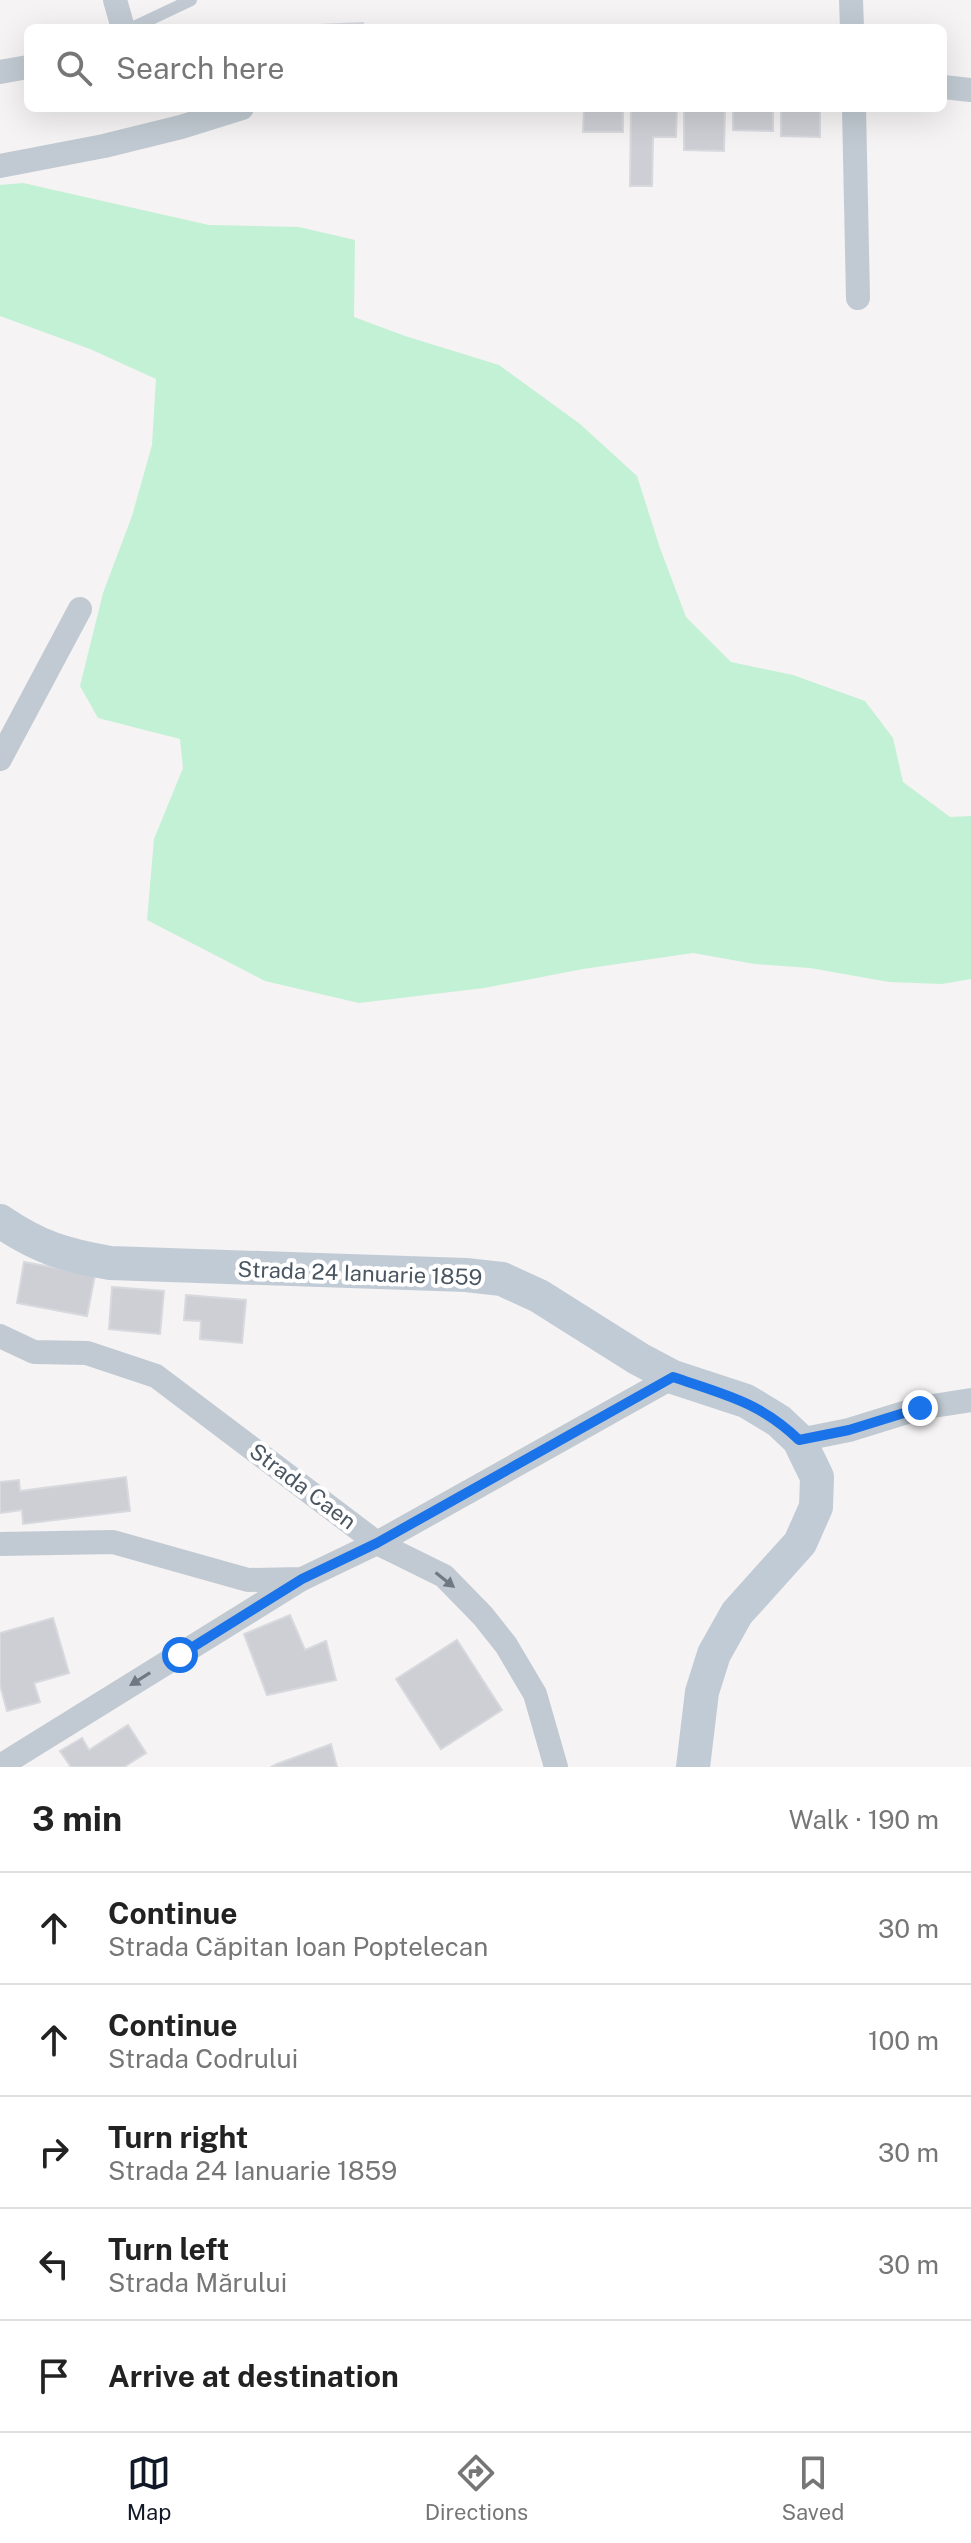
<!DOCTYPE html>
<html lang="en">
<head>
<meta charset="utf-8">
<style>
	:root { --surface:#fff; --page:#f6f6f6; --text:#222; --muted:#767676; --line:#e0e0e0; --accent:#111827 }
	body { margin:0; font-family:"Public Sans",sans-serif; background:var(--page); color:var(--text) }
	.stop { position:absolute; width:24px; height:24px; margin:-18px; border:6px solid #1a73e8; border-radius:50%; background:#fff }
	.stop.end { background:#1a73e8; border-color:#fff; box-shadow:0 2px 8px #0008 }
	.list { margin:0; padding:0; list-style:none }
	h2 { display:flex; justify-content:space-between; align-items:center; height:104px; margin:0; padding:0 32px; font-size:34px }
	h2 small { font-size:26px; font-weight:400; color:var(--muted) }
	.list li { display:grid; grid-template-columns:52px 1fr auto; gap:24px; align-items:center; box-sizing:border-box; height:112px; padding:0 32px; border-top:2px solid var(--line) }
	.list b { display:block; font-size:30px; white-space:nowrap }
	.list p { margin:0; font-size:26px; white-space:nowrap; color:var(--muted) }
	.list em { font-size:26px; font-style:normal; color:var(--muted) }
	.icon { flex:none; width:44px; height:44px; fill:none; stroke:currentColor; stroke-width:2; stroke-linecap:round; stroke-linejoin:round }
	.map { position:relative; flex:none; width:971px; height:1767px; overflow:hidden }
	.search { position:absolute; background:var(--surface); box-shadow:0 8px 32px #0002; left:24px; right:24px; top:24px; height:88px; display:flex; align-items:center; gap:20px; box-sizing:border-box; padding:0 28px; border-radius:12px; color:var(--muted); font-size:30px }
	.sheet { height:664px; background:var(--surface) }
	nav { display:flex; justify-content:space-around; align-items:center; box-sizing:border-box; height:112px; border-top:2px solid var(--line); background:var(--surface); font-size:22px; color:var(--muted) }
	nav a { display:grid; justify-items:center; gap:4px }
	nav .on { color:var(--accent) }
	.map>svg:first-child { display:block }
	.green { fill:#c3f1d5 }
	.building { fill:#cdcfd5; stroke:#d7d9de; stroke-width:2 }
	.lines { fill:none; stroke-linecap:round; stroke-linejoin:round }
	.service { stroke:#c1cad2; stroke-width:12 }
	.minor { stroke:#c1cad2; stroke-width:24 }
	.secondary { stroke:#c1cbd6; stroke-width:34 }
	.oneway { fill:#6e7983 }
	.route { stroke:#1a73e8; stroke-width:10 }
	.labels { text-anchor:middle; stroke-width:8; stroke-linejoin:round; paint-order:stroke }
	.street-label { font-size:22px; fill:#4a5661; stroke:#fff }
</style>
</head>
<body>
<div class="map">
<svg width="971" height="1767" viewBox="0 0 971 1767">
	<rect width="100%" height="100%" fill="#f5f3f3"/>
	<!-- green -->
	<path class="green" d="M 23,183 L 209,225 L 299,227 L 355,240 L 354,317 L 405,336 L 499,365 L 580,424 L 637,476 L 660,548 L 686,617 L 731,662 L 793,675 L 865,701 L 893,738 L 903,782 L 950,817 L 971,816 L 971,979 L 942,984 L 889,982 L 810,968 L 755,964 L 693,953 L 583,969 L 484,988 L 359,1003 L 265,981 L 147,920 L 154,839 L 183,768 L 180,739 L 98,718 L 80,686 L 103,593 L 132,516 L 152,445 L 156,379 L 90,349 L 0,316 L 0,185 Z"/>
	<!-- building -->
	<g class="building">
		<path d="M 363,23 L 363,28 L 320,28 L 320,25 Z"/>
		<path d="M 584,108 L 623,108 L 623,132 L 583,132 Z"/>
		<path d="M 631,108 L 677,108 L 676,137 L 653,137 L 652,186 L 630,186 Z"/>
		<path d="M 684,108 L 725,108 L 724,151 L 684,150 Z"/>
		<path d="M 733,108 L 773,108 L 773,131 L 733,130 Z"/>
		<path d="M 781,108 L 820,108 L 820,137 L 781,136 Z"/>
		<path d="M 24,1262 L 95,1275 L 87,1316 L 17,1303 Z"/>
		<path d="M 112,1287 L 164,1291 L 160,1334 L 109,1329 Z"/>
		<path d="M 186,1295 L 246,1300 L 242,1343 L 200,1339 L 201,1321 L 184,1320 Z"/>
		<path d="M 126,1477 L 130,1511 L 23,1524 L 22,1510 L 0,1513 L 0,1482 L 19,1480 L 20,1491 Z"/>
		<path d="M 290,1615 L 305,1650 L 326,1641 L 336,1680 L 267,1695 L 244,1634 Z"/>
		<path d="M 53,1618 L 69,1673 L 34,1683 L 40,1702 L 7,1711 L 0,1685 L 0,1633 Z"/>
		<path d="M 457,1640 L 502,1710 L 441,1749 L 396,1679 Z"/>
		<path d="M 128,1725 L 146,1753 L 124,1767 L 71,1767 L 60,1751 L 82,1738 L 89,1750 Z"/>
		<path d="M 331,1744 L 337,1767 L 271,1767 L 277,1764 Z"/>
	</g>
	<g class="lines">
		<!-- service -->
		<path class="service" d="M 132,28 L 191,0"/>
		<!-- minor -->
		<g class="minor">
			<path d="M 115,0 L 123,28"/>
			<path d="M 851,0 L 852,28"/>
			<path d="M 0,72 L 28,67"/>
			<path d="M 943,87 L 971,90"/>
			<path d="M 854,108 L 858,298"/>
			<path d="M 0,166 L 104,146 L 181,127 L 242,108"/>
			<path d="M 0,759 L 80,609"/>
			<path d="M 0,1336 L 34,1352 L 87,1353 L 156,1376 L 377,1543 L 444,1576 L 483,1616 L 506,1645 L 535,1694 L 556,1767"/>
			<path d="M 799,1440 L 849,1430 L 920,1408 L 971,1400"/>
			<path d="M 0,1544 L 113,1542 L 248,1580 L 302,1579 L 377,1543 L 673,1377"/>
			<path d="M 0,1766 L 300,1580"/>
		</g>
		<!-- secondary -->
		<path class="secondary" d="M 0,1221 C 38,1247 64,1255 110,1263 L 466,1275 L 502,1279 L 539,1296 L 639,1359 L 673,1377 L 746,1401 L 779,1421 L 799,1440 L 817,1477 L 816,1507 L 800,1543 L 737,1613 L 714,1654 L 702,1692 L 693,1767"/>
	</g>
	<!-- one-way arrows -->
	<defs><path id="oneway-solid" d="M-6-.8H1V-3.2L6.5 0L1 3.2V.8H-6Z" transform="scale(2)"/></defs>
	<g class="oneway">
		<use href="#oneway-solid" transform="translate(445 1580) rotate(38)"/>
		<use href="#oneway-solid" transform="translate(140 1679) rotate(148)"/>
	</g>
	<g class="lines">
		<!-- route -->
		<path class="route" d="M 180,1655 L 302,1579 L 377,1543 L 673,1377 C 723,1394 760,1402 799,1440 L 849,1430 L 920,1408"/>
	</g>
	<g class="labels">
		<!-- street labels -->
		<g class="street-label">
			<text transform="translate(360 1273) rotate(2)" y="8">Strada 24 Ianuarie 1859</text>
			<text transform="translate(303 1486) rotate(37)" y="8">Strada Caen</text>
		</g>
	</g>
</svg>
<div class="stop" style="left:180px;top:1655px"></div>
<div class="stop end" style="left:920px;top:1408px"></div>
<div class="search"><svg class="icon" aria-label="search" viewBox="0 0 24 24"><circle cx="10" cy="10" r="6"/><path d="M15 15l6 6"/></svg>Search here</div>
</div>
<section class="sheet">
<h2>3 min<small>Walk · 190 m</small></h2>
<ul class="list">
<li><svg class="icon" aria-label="ahead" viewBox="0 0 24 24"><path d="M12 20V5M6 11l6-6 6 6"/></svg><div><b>Continue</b><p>Strada Căpitan Ioan Poptelecan</p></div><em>30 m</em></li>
<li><svg class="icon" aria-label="ahead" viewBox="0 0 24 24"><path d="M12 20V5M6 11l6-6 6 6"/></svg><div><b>Continue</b><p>Strada Codrului</p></div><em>100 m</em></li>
<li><svg class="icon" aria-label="right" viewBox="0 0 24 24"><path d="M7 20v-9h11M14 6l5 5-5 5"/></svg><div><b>Turn right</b><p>Strada 24 Ianuarie 1859</p></div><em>30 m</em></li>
<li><svg class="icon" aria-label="left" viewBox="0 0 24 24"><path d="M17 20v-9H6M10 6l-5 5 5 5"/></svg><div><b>Turn left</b><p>Strada Mărului</p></div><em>30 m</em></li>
<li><svg class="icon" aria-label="arrive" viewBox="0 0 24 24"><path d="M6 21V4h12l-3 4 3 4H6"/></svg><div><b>Arrive at destination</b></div></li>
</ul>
</section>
<nav>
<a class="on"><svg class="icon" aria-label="map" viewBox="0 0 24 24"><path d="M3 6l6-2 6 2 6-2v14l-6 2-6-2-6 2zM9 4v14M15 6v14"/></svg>Map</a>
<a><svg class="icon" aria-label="directions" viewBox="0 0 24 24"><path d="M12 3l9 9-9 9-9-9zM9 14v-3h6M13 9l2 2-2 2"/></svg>Directions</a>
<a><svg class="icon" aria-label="saved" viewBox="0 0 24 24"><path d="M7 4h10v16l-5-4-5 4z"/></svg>Saved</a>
</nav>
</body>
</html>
